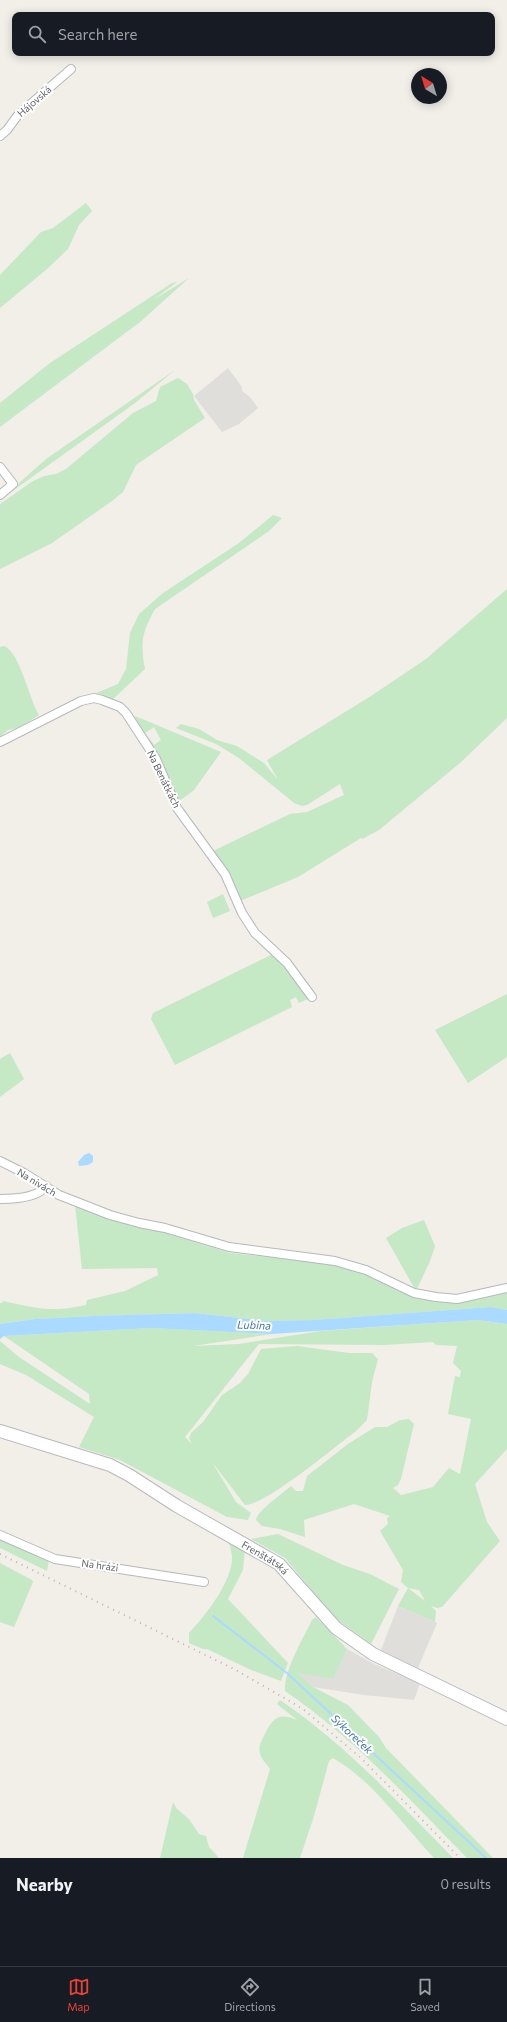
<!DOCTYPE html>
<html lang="en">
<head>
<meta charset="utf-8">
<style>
	:root { --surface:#171b24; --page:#242831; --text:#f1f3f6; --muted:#9ea1a6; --line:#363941; --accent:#ea4335 }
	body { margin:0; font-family:Commissioner,sans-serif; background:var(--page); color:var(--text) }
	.compass { position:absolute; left:411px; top:68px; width:36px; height:36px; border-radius:50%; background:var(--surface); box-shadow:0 2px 10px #0003; rotate:322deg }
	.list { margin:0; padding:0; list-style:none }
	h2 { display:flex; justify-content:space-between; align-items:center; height:52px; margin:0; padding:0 16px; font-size:17px }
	h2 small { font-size:13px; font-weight:400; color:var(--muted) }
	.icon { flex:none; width:22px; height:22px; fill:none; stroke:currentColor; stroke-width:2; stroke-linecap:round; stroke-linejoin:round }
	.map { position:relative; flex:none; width:507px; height:1858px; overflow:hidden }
	.search { position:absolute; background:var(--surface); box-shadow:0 2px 10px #0003; left:12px; right:12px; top:12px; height:44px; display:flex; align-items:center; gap:10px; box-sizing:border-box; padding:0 14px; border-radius:8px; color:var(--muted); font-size:15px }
	.sheet { height:108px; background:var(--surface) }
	nav { display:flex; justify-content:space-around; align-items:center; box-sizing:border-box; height:56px; border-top:1px solid var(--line); background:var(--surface); font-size:11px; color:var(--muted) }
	nav a { display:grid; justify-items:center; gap:2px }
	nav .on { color:var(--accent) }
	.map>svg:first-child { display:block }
	.industrial { fill:#e0deda }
	.green { fill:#c5e8c5; fill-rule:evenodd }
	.water { fill:#aadaff }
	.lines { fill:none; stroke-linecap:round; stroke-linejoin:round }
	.stream { stroke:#aadaff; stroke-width:2 }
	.minor-casing { stroke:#b5b8bc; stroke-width:10 }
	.secondary-casing { stroke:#b6babf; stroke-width:14 }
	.minor { stroke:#fff; stroke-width:8 }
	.secondary { stroke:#fff; stroke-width:12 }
	.rail { stroke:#b6b7b8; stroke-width:2; stroke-dasharray:1 5; stroke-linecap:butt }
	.labels { text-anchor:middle; stroke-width:4; stroke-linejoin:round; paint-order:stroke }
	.street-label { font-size:10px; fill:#5f6368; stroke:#fff }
	.water-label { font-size:11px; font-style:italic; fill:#4174aa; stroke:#fff }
</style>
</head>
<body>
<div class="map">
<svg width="507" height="1858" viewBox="0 0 507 1858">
	<rect width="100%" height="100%" fill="#f1efe8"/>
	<!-- industrial -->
	<g class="industrial">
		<path d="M 228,368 L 242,387 L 242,391 L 250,397 L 258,408 L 239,424 L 222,432 L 194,396 Z"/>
		<path d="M 398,1606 L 437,1623 L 418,1668 L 381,1650 Z"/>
		<path d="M 347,1649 L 376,1665 L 420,1683 L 414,1700 L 364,1695 L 313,1687 L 297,1672 L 332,1679 Z"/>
	</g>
	<!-- green -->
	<g class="green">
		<path d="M 86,203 L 92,211 L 79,225 L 68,249 L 47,269 L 0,308 L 0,275 L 41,232 L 53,228 Z"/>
		<path d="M 189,278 L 140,322 L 0,427 L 0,403 L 50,363 L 172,283 L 177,282 L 153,300 Z"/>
		<path d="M 175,370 L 135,403 L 0,500 L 46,459 Z"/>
		<path d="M 178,378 L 187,384 L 193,394 L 194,400 L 205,418 L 136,465 L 123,492 L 112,501 L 52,543 L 0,569 L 0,504 L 33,481 L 44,476 L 56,474 L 66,469 L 133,413 L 156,401 L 160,387 Z"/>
		<path d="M 273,515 L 282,518 L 269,531 L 155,609 C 142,632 140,643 145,669 L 112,700 L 94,694 L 118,684 L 126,669 L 130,633 L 139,614 L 163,593 L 239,543 Z"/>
		<path d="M 507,589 L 507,718 L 460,763 L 379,830 L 362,839 L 361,838 L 298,877 L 240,901 L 211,852 L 290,814 L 307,812 L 344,795 L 340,784 L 307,805 L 302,806 L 294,803 L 239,758 L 216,744 L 176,728 L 181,724 L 199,729 L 217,740 L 237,746 L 264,763 L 278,780 L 267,760 L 371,696 L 426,659 Z"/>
		<path d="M 4,646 C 20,652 29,699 39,715 L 18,728 L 8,730 L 0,737 L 0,647 Z"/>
		<path d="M 135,716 L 221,752 L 194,790 L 177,803 L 160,758 L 136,720 ZM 154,727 L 161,740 L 154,745 L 145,733 Z"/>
		<path d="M 223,894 L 230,911 L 213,918 L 207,902 Z"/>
		<path d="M 273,954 L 293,974 L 310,998 L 299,1003 L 296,997 L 290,1000 L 292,1007 L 175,1065 L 151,1019 L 153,1013 Z"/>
		<path d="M 507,994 L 507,1057 L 468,1083 L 435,1030 Z"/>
		<path d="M 10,1053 L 24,1079 L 0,1097 L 0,1059 Z"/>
		<path d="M 75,1205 L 230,1253 L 335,1264 L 365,1273 L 430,1299 L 507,1290 L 507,1310 L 490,1307 L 314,1320 L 268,1321 L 195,1313 L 93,1316 L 35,1319 L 0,1324 L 0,1303 L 2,1303 L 3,1301 C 37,1308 51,1313 86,1305 L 87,1300 L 125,1291 L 158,1275 L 157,1268 L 82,1269 Z"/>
		<path d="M 424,1220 L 435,1246 L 430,1261 L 416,1291 L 386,1238 L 402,1228 Z"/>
		<path d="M 478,1320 L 507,1324 L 507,1449 L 475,1484 L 487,1522 L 500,1541 L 442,1607 L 437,1608 L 431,1606 L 436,1611 L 435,1622 L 398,1606 L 408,1588 L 401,1582 L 403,1570 L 380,1531 L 388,1524 L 387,1518 L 390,1516 L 354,1504 L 304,1520 L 305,1537 L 280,1529 L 262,1526 L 256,1520 C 257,1511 283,1493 291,1486 L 296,1491 L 303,1491 L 307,1476 L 348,1444 L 375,1427 L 387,1427 L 400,1420 L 409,1419 L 414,1424 L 401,1479 L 398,1485 L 393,1488 L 401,1495 L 433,1487 L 449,1468 L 460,1474 L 471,1419 L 448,1414 L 455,1376 L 460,1377 L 461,1371 L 453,1363 L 457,1346 L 436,1345 L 433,1342 L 384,1345 L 259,1344 L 185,1437 L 192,1444 L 189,1438 L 191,1433 L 203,1422 L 222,1395 L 240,1383 L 248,1374 L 261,1349 L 297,1346 L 349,1353 L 372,1353 L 378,1359 L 372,1382 L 367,1420 L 355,1432 C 334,1447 266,1505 245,1505 L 212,1462 L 236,1502 L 251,1513 L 248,1520 L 227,1517 L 120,1460 L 79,1447 L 94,1417 L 26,1375 L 0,1364 L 0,1341 L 19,1357 L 90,1404 L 89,1394 L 4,1336 L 151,1328 L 272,1334 L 193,1346 L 239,1344 L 321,1331 ZM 408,1588 L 419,1590 L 425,1601 Z"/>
		<path d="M 278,1534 L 343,1565 L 370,1574 L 399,1589 L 371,1644 L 335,1618 L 285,1558 L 251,1539 Z"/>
		<path d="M 0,1537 L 49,1559 L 47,1571 L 0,1548 Z"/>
		<path d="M 229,1540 L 245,1548 L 243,1570 L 228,1599 L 288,1663 L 281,1681 L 251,1670 L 207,1649 L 203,1649 L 189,1643 L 189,1633 C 205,1616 229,1586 232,1561 C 233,1553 229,1547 229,1540 Z"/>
		<path d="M 0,1563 L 32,1580 L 33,1582 L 14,1627 L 0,1622 Z"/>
		<path d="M 316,1617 L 347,1649 L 333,1679 L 298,1673 L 313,1687 L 348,1705 L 379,1737 L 386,1748 L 493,1858 L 467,1858 C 409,1799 354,1738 285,1691 C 284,1670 303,1639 312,1620 Z"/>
		<path d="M 280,1700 C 345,1744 398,1802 453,1858 L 434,1858 C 403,1825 371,1779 333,1758 L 329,1761 L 314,1816 L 300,1858 L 243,1858 L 270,1769 C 267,1764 261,1759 260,1753 C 258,1747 261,1741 264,1736 C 272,1718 279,1712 297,1720 L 277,1704 Z"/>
		<path d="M 173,1802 L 177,1809 L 189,1819 L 199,1834 L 206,1836 L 209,1847 L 219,1858 L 160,1858 Z"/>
	</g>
	<!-- water -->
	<g class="water">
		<path d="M 89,1153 L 93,1156 L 93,1162 L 88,1165 L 79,1166 L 78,1162 L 84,1155 Z"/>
		<path d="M 490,1307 L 507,1310 L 507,1324 L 478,1320 L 272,1334 L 151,1328 L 4,1336 L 0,1339 L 0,1324 L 35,1319 L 93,1316 L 195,1313 L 268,1321 L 314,1320 Z"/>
	</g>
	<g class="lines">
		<!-- stream -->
		<path class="stream" d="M 213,1616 L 287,1673 L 486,1858"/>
		<!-- minor casing -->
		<g class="minor-casing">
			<g id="minor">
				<path d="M 0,136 L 7,130 L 18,115 L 71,69"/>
				<path d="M 0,467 L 13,484 L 0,495"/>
				<path d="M 0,742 L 81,701 L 94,698 L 102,700 L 120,707 L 126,713 L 156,759 L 177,808 L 225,874 L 242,913 L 255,933 L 287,963 L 312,997"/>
				<path d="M 0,1161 L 24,1173 L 59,1195 L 110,1215 L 139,1223 L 165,1228 L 229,1247 L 335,1261 L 366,1270 L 414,1293 L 436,1297 L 457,1299 L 507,1288"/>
				<path d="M 0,1199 C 13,1199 38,1198 46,1186"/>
				<path d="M 0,1535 L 55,1559 L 204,1582"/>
			</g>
		</g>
		<!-- secondary casing -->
		<g class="secondary-casing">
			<g id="secondary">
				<path id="s1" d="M 0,1431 L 110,1465 L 129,1475 L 177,1506 L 279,1564 L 336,1628 L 373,1654 L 507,1719"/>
			</g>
		</g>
		<!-- minor -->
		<use href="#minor" class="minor"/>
		<!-- secondary -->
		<use href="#secondary" class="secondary"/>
		<!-- rail -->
		<path class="rail" d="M 0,1554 L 236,1670 L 303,1709 L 361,1758 L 460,1858"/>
	</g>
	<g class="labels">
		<!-- street labels -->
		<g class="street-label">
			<text transform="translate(34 101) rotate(-41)" y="4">Hájovská</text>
			<text transform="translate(164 779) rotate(64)" y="4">Na Benátkách</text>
			<text transform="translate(37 1182) rotate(31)" y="4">Na nivách</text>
			<text dy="4" stroke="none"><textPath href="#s1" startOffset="296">Frenštátská</textPath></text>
			<text transform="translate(100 1565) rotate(8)" y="4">Na hrázi</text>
		</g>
		<!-- water labels -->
		<g class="water-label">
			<text transform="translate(254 1325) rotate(2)" y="4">Lubina</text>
			<text transform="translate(352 1734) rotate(43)" y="4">Sýkoreček</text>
		</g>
	</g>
</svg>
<svg class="compass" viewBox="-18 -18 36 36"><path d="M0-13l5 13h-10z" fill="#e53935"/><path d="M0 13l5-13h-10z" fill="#9ea1a6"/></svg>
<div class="search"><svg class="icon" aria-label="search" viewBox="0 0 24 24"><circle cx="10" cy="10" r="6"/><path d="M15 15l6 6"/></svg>Search here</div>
</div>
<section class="sheet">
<h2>Nearby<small>0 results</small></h2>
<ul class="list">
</ul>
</section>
<nav>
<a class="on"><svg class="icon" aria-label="map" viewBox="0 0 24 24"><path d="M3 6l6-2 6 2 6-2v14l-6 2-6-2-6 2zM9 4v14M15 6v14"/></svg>Map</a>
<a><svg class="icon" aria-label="directions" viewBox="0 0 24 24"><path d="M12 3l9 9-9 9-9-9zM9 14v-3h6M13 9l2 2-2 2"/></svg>Directions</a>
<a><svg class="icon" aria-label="saved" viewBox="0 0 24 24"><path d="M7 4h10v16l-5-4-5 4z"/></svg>Saved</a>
</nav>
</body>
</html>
